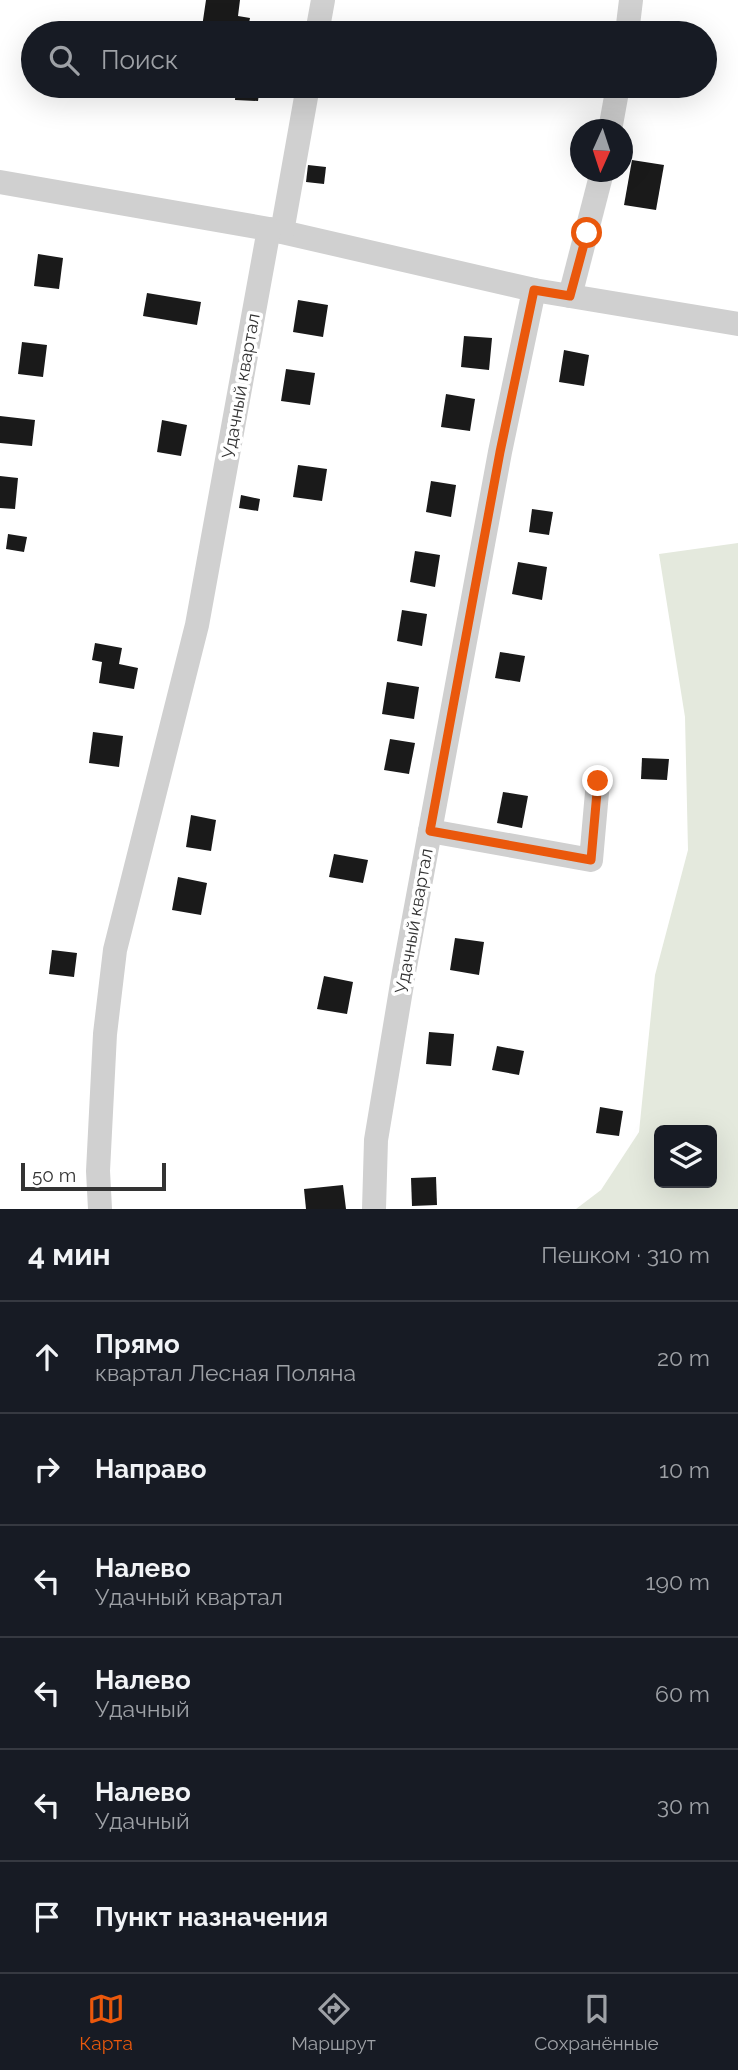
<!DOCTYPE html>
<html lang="ru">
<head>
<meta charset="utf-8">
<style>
	:root { --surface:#171b24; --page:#242831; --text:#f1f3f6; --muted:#9ea1a6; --line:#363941; --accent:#ea580c }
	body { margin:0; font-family:Raleway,sans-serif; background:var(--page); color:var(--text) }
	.controls { position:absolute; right:21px; bottom:21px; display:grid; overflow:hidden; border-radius:10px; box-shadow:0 7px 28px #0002 }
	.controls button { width:63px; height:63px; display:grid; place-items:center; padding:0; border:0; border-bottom:2px solid var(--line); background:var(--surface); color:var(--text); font:35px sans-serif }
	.compass { position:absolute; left:570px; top:119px; width:63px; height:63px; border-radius:50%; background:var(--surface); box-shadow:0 7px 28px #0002; rotate:183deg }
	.scale { position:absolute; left:21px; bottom:18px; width:145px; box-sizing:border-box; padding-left:7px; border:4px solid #333; border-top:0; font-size:19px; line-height:24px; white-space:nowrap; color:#333; -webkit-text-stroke:5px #fff; paint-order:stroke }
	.stop { position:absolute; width:21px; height:21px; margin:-16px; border:5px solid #ea580c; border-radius:50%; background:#fff }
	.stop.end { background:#ea580c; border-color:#fff; box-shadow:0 2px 7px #0008 }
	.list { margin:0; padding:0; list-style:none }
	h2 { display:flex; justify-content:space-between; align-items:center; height:91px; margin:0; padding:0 28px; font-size:30px }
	h2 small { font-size:23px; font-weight:400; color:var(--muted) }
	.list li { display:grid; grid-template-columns:46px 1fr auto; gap:21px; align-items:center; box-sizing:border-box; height:112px; padding:0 28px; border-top:2px solid var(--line) }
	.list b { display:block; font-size:26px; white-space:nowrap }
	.list p { margin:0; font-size:23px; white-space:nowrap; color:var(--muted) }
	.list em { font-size:23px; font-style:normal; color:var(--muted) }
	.icon { flex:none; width:38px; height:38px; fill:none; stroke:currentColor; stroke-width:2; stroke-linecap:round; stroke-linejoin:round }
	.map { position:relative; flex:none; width:738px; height:1209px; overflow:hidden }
	.search { position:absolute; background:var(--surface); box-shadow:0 7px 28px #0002; left:21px; right:21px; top:21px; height:77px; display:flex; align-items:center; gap:18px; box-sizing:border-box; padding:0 24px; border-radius:38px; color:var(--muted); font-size:26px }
	.sheet { height:763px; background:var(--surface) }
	nav { display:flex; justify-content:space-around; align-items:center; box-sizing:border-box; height:98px; border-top:2px solid var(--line); background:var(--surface); font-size:19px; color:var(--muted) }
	nav a { display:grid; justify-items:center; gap:4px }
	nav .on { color:var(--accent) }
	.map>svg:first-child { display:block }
	.green { fill:#e4e9dd; fill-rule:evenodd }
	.building { fill:#1a1a1a }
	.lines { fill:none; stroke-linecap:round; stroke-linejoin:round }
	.minor { stroke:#d0d0d0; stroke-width:24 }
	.route { stroke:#ea580c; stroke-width:9 }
	.labels { text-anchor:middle; stroke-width:7; stroke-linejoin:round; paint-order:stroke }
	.street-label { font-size:18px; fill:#333; stroke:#fff }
</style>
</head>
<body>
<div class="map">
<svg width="738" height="1209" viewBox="0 0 738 1209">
	<rect width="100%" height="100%" fill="#fff"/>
	<!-- green -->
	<path class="green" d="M 738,543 L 738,1209 L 576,1209 L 601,1190 L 639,1132 L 655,975 L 688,850 L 685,717 L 659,554 ZM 659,1130 L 712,1130 L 712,1183 L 659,1183 Z"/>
	<!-- building -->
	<g class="building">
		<path d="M 206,0 L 240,0 L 238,16 L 250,18 L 247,33 L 224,33 L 224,31 L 202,27 Z"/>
		<path d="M 236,86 L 260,86 L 258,101 L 235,100 Z"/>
		<path d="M 657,86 L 688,86 L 686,96 L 656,92 Z"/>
		<path d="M 632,160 L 664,165 L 656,210 L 624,205 Z"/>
		<path d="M 308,165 L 326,167 L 324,184 L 306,182 Z"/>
		<path d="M 38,254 L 63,258 L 59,289 L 34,286 Z"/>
		<path d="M 147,293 L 201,302 L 197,325 L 143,316 Z"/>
		<path d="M 298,300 L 328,305 L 323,337 L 293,332 Z"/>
		<path d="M 464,336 L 492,338 L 489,370 L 461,367 Z"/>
		<path d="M 22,342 L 47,345 L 43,377 L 18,374 Z"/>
		<path d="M 564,350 L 589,355 L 584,386 L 559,382 Z"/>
		<path d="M 286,369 L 315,373 L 310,405 L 281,401 Z"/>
		<path d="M 446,394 L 475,399 L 470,431 L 441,427 Z"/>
		<path d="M 0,416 L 35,420 L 32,446 L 0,443 Z"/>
		<path d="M 162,420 L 187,425 L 181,456 L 157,452 Z"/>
		<path d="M 298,465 L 327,469 L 322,501 L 293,497 Z"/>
		<path d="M 0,476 L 18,478 L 15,509 L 0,508 Z"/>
		<path d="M 431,481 L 456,485 L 451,517 L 426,512 Z"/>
		<path d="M 241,495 L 260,499 L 258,511 L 239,508 Z"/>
		<path d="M 532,509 L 553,512 L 549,535 L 529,532 Z"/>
		<path d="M 8,534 L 27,537 L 24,552 L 6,549 Z"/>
		<path d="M 415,551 L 440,555 L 435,587 L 410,582 Z"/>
		<path d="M 518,562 L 547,567 L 542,600 L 512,594 Z"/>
		<path d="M 402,610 L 427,614 L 422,646 L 397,641 Z"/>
		<path d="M 95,643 L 122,648 L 119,664 L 138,668 L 134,689 L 99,683 L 102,662 L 92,660 Z"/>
		<path d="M 500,652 L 525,656 L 520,682 L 495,678 Z"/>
		<path d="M 387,682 L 419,687 L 414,719 L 382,714 Z"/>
		<path d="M 93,732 L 123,736 L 119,767 L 89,763 Z"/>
		<path d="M 390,739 L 415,743 L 409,774 L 384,770 Z"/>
		<path d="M 642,758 L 669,759 L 667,780 L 641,779 Z"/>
		<path d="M 503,792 L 528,796 L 522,828 L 497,823 Z"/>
		<path d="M 191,815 L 216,820 L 211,851 L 186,847 Z"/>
		<path d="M 334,854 L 368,860 L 363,883 L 329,877 Z"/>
		<path d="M 178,877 L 207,883 L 201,915 L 172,910 Z"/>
		<path d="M 455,938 L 484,942 L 479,975 L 450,970 Z"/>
		<path d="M 52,950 L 77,953 L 74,977 L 49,974 Z"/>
		<path d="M 324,976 L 353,982 L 347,1014 L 317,1009 Z"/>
		<path d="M 429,1032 L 454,1034 L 451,1066 L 426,1064 Z"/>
		<path d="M 497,1046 L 524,1051 L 519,1075 L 492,1070 Z"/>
		<path d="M 600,1107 L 623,1111 L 619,1136 L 596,1133 Z"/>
		<path d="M 436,1177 L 437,1205 L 412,1206 L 411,1178 Z"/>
		<path d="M 343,1185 L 346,1209 L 306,1209 L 304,1189 Z"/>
	</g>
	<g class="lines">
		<!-- minor -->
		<g class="minor">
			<path d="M 317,33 L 323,0"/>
			<path d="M 627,33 L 631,0"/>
			<path d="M 610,130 L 618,86"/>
			<path d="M 0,182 L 269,229 L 534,290 L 738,324"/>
			<path d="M 282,232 L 308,86"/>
			<path d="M 570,296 L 602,172"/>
			<path d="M 430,831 L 591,860 L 598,781"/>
			<path d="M 100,1209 L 98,1171 L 105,1034 L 115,950 L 197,625 L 269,229"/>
			<path d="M 374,1209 L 376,1140 L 404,972 L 500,452 L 534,290"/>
		</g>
	</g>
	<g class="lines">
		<!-- route -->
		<path class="route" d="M 587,233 L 570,296 L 534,290 L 500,452 L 430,831 L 591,860 L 598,781"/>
	</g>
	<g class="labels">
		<!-- street labels -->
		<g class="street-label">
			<text transform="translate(241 386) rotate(-80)" y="6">Удачный квартал</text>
			<text transform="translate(414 921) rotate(-80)" y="6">Удачный квартал</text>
		</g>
	</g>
</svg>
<div class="controls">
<button><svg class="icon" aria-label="layers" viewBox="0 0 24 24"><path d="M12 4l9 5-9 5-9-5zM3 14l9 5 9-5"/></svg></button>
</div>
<svg class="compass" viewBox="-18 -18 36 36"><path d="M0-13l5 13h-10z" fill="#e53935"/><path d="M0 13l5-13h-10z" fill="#9ea1a6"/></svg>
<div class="scale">50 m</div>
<div class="stop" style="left:587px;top:233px"></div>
<div class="stop end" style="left:598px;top:781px"></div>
<div class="search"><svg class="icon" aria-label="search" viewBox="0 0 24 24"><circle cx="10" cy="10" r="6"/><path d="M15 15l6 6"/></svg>Поиск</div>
</div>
<section class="sheet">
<h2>4 мин<small>Пешком · 310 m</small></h2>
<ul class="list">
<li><svg class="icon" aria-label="ahead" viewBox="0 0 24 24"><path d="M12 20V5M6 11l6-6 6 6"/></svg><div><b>Прямо</b><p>квартал Лесная Поляна</p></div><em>20 m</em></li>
<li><svg class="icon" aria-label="right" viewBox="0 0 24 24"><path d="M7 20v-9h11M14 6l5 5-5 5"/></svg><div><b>Направо</b></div><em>10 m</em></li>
<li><svg class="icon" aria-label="left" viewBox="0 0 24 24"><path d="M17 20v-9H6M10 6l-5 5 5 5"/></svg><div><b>Налево</b><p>Удачный квартал</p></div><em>190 m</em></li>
<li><svg class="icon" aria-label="left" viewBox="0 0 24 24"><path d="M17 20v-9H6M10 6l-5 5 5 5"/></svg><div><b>Налево</b><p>Удачный</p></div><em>60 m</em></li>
<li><svg class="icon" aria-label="left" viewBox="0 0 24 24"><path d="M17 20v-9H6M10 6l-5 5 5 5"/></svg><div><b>Налево</b><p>Удачный</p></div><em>30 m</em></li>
<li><svg class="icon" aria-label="arrive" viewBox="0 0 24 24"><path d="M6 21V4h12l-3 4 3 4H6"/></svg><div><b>Пункт назначения</b></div></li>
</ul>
</section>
<nav>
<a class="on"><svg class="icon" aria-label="map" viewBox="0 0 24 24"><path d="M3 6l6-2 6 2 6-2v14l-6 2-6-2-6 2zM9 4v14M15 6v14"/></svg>Карта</a>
<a><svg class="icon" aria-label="directions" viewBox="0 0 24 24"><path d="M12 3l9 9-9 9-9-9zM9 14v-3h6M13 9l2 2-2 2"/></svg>Маршрут</a>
<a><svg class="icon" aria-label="saved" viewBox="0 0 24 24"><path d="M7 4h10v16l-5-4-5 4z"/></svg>Сохранённые</a>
</nav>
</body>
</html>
